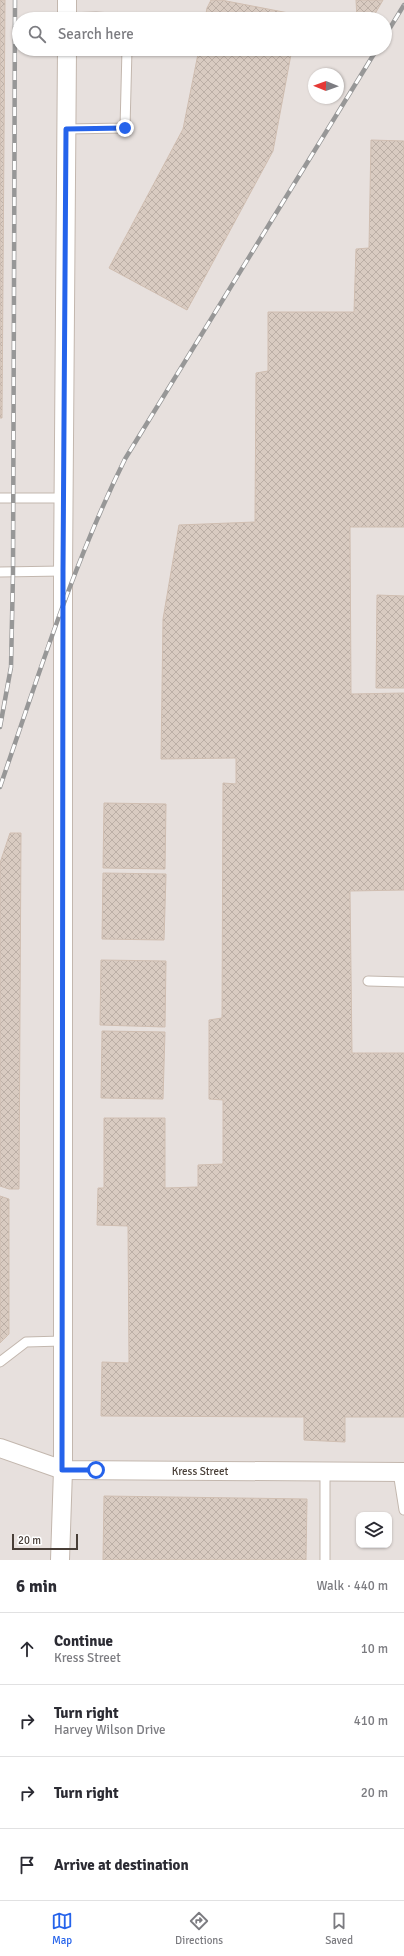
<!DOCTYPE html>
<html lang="en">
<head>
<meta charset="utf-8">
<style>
	:root { --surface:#fff; --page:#f7f7f7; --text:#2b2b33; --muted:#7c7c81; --line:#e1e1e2; --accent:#2563eb }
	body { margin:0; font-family:Signika,sans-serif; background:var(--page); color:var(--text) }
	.controls { position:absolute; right:12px; bottom:12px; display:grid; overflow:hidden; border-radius:8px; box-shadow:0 1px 3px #0004 }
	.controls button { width:36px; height:36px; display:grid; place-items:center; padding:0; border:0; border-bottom:1px solid var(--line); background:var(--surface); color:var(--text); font:20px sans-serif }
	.compass { position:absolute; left:308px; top:68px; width:36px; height:36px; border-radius:50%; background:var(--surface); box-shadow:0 1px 3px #0004; rotate:271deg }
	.scale { position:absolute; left:12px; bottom:10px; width:66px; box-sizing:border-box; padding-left:4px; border:2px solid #483e37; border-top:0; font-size:11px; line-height:14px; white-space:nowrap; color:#483e37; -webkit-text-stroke:3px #fff; paint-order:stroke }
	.stop { position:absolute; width:12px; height:12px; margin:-9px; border:3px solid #2563eb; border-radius:50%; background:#fff }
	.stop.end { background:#2563eb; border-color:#fff; box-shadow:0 1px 4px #0008 }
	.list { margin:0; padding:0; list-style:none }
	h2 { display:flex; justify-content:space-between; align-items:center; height:52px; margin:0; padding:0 16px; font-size:17px }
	h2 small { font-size:13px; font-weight:400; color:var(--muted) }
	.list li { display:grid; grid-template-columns:26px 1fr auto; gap:12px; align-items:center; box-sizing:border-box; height:72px; padding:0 16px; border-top:1px solid var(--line) }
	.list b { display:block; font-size:15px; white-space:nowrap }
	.list p { margin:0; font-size:13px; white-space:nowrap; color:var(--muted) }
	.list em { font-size:13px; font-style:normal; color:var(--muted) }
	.icon { flex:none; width:22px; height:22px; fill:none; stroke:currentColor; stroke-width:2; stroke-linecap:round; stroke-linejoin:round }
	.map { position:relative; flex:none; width:404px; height:1560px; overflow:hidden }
	.search { position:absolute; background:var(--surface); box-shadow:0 1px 3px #0004; left:12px; right:12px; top:12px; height:44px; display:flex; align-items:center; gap:10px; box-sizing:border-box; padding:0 14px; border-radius:22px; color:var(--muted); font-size:15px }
	.sheet { height:340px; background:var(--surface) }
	nav { display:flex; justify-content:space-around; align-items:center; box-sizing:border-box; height:56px; border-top:1px solid var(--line); background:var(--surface); font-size:11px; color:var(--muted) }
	nav a { display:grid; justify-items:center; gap:2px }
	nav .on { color:var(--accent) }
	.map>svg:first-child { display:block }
	.industrial { fill:#e7e0dd; fill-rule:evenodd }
	.building { fill:url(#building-cross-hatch); stroke:#d0beb1 }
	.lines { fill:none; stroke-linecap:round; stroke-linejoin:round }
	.lane-casing { stroke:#c3b7ae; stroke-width:11 }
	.street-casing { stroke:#c3b7ae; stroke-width:20 }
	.lane { stroke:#fff; stroke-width:9 }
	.street { stroke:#fff; stroke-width:18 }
	.rail-casing { stroke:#979797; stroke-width:4.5 }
	.rail { stroke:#fff; stroke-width:3; stroke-dasharray:9; stroke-linecap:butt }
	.route { stroke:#2563eb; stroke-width:5 }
	.labels { text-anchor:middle; stroke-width:3; stroke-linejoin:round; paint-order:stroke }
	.street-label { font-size:11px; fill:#483e37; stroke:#fff }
</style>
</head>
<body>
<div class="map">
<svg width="404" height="1560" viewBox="0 0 404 1560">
	<defs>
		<pattern id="building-cross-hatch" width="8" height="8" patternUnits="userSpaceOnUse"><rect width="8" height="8" fill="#d9cbc1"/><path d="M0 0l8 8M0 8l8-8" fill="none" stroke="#bcafa6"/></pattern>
	</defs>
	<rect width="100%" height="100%" fill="#f4eee8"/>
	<!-- industrial -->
	<path class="industrial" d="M 0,0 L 404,0 L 404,1560 L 0,1560 ZM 19,19 L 385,19 L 385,49 L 19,49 ZM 314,74 L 338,74 L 338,98 L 314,98 ZM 359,1515 L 389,1515 L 389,1545 L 359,1545 Z"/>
	<!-- building -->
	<g class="building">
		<path d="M 0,0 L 5,0 L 2,418 L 0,418 Z"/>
		<path d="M 211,0 L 221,0 L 299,15 L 298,19 L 205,19 L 207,8 Z"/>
		<path d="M 356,0 L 383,0 L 372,19 L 357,19 Z"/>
		<path d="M 199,49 L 292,49 L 273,151 L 187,310 L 109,268 L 183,129 Z"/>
		<path d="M 371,140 L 404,141 L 404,527 L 350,527 L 351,694 L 404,693 L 404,890 L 350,891 L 352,1053 L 404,1053 L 404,1417 L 345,1417 L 345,1442 L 304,1440 L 304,1417 L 101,1416 L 102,1362 L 129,1363 L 128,1226 L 97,1225 L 98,1188 L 104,1188 L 104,1118 L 165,1118 L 165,1188 L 198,1187 L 198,1165 L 223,1164 L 223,1100 L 209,1099 L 209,1020 L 222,1018 L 223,783 L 236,784 L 236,758 L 161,759 L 163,619 L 179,525 L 255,522 L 256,373 L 268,371 L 268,312 L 354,312 L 356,249 L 369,248 Z"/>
		<path d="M 377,595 L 404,596 L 404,688 L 376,688 Z"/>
		<path d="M 104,803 L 166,804 L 165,869 L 103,868 Z"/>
		<path d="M 10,833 L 21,833 L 19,1189 L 9,1189 L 0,1186 L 0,863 Z"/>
		<path d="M 103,873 L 166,874 L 164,940 L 102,939 Z"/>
		<path d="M 101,960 L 166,961 L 165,1027 L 100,1025 Z"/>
		<path d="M 102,1031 L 165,1032 L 163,1099 L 101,1098 Z"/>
		<path d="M 0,1196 L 9,1199 L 9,1334 L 0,1343 Z"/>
		<path d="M 104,1496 L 307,1499 L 306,1560 L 103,1560 Z"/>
	</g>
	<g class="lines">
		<!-- lane casing -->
		<g class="lane-casing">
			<g id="lane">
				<path d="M 67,18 L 96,17 L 128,19"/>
				<path d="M 66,129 L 125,128 L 127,49"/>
				<path d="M 0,498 L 64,498"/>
				<path d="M 0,572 L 63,571"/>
				<path d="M 368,981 L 404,982"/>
				<path d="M 0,1362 L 26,1342 L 62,1341"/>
				<path d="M 325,1471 L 325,1560"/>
				<path d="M 398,1472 L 404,1510"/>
			</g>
		</g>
		<!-- street casing -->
		<g class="street-casing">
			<g id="street">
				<path d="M 67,0 L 67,19"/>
				<path d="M 0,1448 L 63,1470 L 404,1472"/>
				<path d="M 60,1560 L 63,1470 L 63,571 L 67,49"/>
			</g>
		</g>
		<!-- lane -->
		<use href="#lane" class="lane"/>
		<!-- street -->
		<use href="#street" class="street"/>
		<!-- rail casing -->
		<g class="rail-casing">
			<g id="rail">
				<path d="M 385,36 L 404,5"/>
				<path d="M 0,727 L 11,667 L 13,573 L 15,0"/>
				<path d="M 0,787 C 38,677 73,564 125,459 L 377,49"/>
			</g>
		</g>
		<!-- rail -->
		<use href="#rail" class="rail"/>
	</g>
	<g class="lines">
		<!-- route -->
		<path class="route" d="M 96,1470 L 62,1470 L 63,571 L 66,129 L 125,128"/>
	</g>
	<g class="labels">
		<!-- street labels -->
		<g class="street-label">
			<text x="200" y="1475">Kress Street</text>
		</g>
	</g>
</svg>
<div class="controls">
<button><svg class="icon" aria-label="layers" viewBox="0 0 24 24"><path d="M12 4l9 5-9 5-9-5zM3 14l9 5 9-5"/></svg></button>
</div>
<svg class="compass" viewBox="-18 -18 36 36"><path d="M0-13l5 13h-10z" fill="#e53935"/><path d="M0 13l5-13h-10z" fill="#7c7c81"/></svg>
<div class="scale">20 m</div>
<div class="stop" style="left:96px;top:1470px"></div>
<div class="stop end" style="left:125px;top:128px"></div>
<div class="search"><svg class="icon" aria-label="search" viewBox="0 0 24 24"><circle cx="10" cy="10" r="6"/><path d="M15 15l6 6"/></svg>Search here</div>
</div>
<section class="sheet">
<h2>6 min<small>Walk · 440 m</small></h2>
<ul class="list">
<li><svg class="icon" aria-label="ahead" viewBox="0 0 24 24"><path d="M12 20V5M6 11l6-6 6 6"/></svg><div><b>Continue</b><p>Kress Street</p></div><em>10 m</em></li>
<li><svg class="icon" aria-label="right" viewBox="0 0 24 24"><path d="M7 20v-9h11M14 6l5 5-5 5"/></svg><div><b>Turn right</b><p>Harvey Wilson Drive</p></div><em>410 m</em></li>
<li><svg class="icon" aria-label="right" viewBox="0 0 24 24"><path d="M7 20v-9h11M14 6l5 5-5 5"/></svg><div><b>Turn right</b></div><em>20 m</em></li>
<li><svg class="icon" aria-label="arrive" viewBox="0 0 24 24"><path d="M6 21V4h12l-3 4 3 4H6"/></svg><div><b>Arrive at destination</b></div></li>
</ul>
</section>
<nav>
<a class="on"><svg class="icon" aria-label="map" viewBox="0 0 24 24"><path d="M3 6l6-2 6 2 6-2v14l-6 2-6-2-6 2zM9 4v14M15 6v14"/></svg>Map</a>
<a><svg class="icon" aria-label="directions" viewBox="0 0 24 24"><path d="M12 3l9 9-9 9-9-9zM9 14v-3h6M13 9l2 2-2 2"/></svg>Directions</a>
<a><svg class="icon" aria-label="saved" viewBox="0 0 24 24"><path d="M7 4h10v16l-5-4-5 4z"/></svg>Saved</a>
</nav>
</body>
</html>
